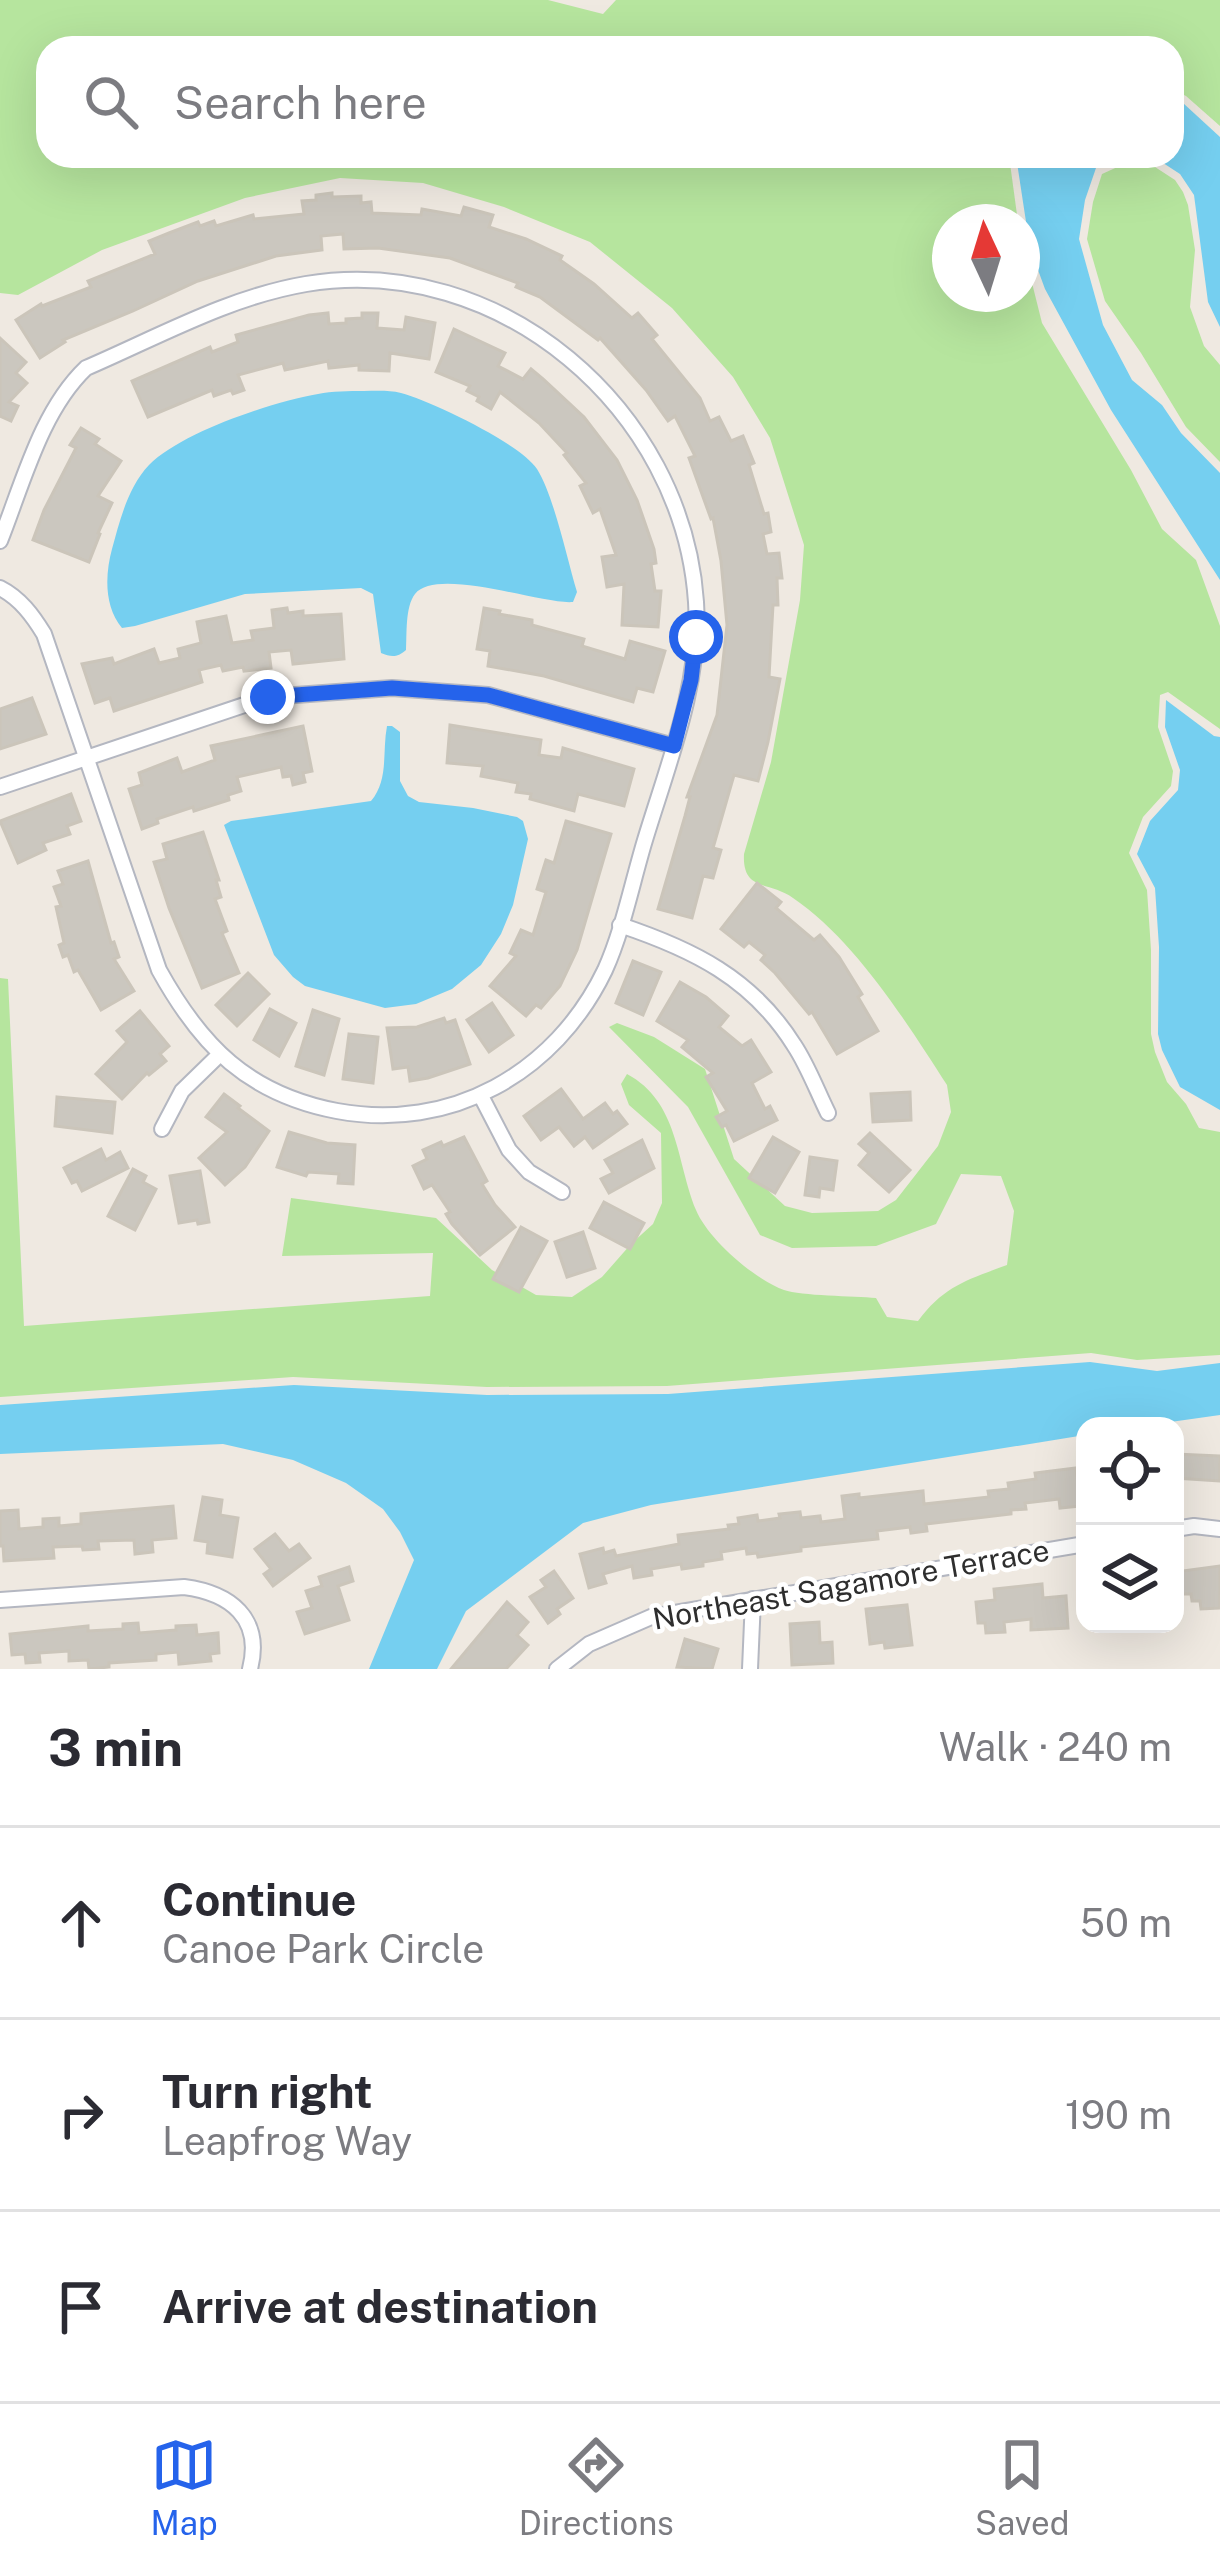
<!DOCTYPE html>
<html lang="en">
<head>
<meta charset="utf-8">
<style>
	:root { --surface:#fff; --page:#f7f7f7; --text:#2b2b33; --muted:#7c7c81; --line:#e1e1e2; --accent:#2563eb }
	body { margin:0; font-family:"Public Sans",sans-serif; background:var(--page); color:var(--text) }
	.controls { position:absolute; right:36px; bottom:36px; display:grid; overflow:hidden; border-radius:24px; box-shadow:0 12px 48px #0002 }
	.controls button { width:108px; height:108px; display:grid; place-items:center; padding:0; border:0; border-bottom:3px solid var(--line); background:var(--surface); color:var(--text); font:60px sans-serif }
	.compass { position:absolute; left:932px; top:204px; width:108px; height:108px; border-radius:50%; background:var(--surface); box-shadow:0 12px 48px #0002; rotate:356deg }
	.stop { position:absolute; width:36px; height:36px; margin:-27px; border:9px solid #2563eb; border-radius:50%; background:#fff }
	.stop.end { background:#2563eb; border-color:#fff; box-shadow:0 3px 12px #0008 }
	.list { margin:0; padding:0; list-style:none }
	h2 { display:flex; justify-content:space-between; align-items:center; height:156px; margin:0; padding:0 48px; font-size:51px }
	h2 small { font-size:39px; font-weight:400; color:var(--muted) }
	.list li { display:grid; grid-template-columns:78px 1fr auto; gap:36px; align-items:center; box-sizing:border-box; height:192px; padding:0 48px; border-top:3px solid var(--line) }
	.list b { display:block; font-size:45px; white-space:nowrap }
	.list p { margin:0; font-size:39px; white-space:nowrap; color:var(--muted) }
	.list em { font-size:39px; font-style:normal; color:var(--muted) }
	.icon { flex:none; width:66px; height:66px; fill:none; stroke:currentColor; stroke-width:2; stroke-linecap:round; stroke-linejoin:round }
	.map { position:relative; flex:none; width:1220px; height:1669px; overflow:hidden }
	.search { position:absolute; background:var(--surface); box-shadow:0 12px 48px #0002; left:36px; right:36px; top:36px; height:132px; display:flex; align-items:center; gap:30px; box-sizing:border-box; padding:0 42px; border-radius:36px; color:var(--muted); font-size:45px }
	.sheet { height:732px; background:var(--surface) }
	nav { display:flex; justify-content:space-around; align-items:center; box-sizing:border-box; height:168px; border-top:3px solid var(--line); background:var(--surface); font-size:33px; color:var(--muted) }
	nav a { display:grid; justify-items:center; gap:6px }
	nav .on { color:var(--accent) }
	.map>svg:first-child { display:block }
	.green { fill:#b6e59e }
	.water { fill:#75cff0 }
	.building { fill:#cbc7bf; stroke:#cbc5ba; stroke-width:3 }
	.lines { fill:none; stroke-linecap:round; stroke-linejoin:round }
	.street-casing { stroke:#b4b7c1; stroke-width:18 }
	.street { stroke:#fff; stroke-width:14 }
	.route { stroke:#2563eb; stroke-width:15 }
	.labels { text-anchor:middle; stroke-width:9; stroke-linejoin:round; paint-order:stroke }
	.street-label { font-size:30px; fill:#2e2e2e; stroke:#fff }
</style>
</head>
<body>
<div class="map">
<svg width="1220" height="1669" viewBox="0 0 1220 1669">
	<rect width="100%" height="100%" fill="#efe9e1"/>
	<!-- green -->
	<g class="green">
		<path d="M 0,0 L 548,0 L 603,14 L 616,0 L 1220,0 L 1220,126 L 1186,96 L 1172,89 L 1172,48 L 48,48 L 48,156 L 1009,156 L 1018,222 L 950,222 L 950,294 L 1022,294 L 1022,243 L 1042,323 L 1131,470 L 1162,529 L 1196,560 L 1220,626 L 1220,729 L 1168,692 L 1160,695 L 1158,727 L 1173,771 L 1171,786 L 1143,817 L 1129,853 L 1147,890 L 1151,950 L 1151,1034 L 1155,1052 L 1167,1082 L 1186,1104 L 1199,1128 L 1220,1132 L 1220,1355 L 1137,1360 L 1091,1353 L 667,1386 L 487,1387 L 293,1377 L 0,1397 L 0,978 L 8,979 L 24,1326 L 430,1296 L 433,1253 L 282,1256 L 291,1198 L 436,1218 L 492,1270 L 536,1295 L 572,1297 L 602,1277 L 631,1244 L 653,1224 L 662,1203 L 661,1133 L 629,1105 L 621,1084 L 627,1074 C 679,1102 676,1161 696,1210 C 708,1239 754,1279 784,1290 C 801,1296 854,1296 876,1298 L 887,1317 L 918,1321 C 944,1286 967,1280 1007,1265 L 1014,1211 L 1001,1176 L 961,1174 L 936,1224 L 876,1246 L 792,1248 L 760,1235 L 688,1107 L 609,1027 L 617,1023 L 654,1037 L 705,1069 L 734,1159 L 785,1206 L 812,1213 L 878,1211 L 896,1200 L 938,1146 L 951,1112 L 947,1085 C 907,1023 855,940 793,898 C 770,881 742,892 744,854 L 771,762 L 800,600 L 804,545 L 770,438 L 733,377 L 672,308 L 590,242 L 504,207 L 423,183 L 340,178 L 245,198 L 102,250 L 18,295 L 0,293 Z"/>
		<path d="M 1124,164 L 1155,167 L 1175,180 L 1183,192 L 1188,205 L 1195,250 L 1190,307 L 1204,346 L 1220,365 L 1220,462 L 1186,427 L 1141,353 L 1105,301 L 1087,239 L 1093,202 L 1102,174 Z"/>
	</g>
	<!-- water -->
	<g class="water">
		<path d="M 1172,98 L 1183,103 L 1220,137 L 1220,327 L 1208,302 L 1194,195 L 1180,174 L 1157,159 L 1124,156 L 1172,156 Z"/>
		<path d="M 1016,156 L 1122,156 L 1096,168 L 1085,200 L 1079,239 L 1103,325 L 1132,380 L 1162,405 L 1181,433 L 1220,473 L 1220,580 L 1111,410 L 1045,289 L 1030,248 Z"/>
		<path d="M 364,391 C 376,391 389,390 401,393 C 431,401 521,444 537,469 C 554,496 567,559 577,592 L 573,602 C 543,605 437,566 415,594 C 405,607 407,634 406,650 C 397,658 391,657 381,653 L 373,594 L 361,588 L 245,594 L 135,626 L 122,628 C 104,606 105,575 112,549 C 120,520 128,487 149,465 C 182,432 272,402 318,394 C 332,391 349,391 364,391 Z"/>
		<path d="M 1166,700 L 1214,736 L 1220,737 L 1220,1110 L 1180,1087 L 1162,1050 L 1158,1034 L 1159,947 L 1155,888 L 1137,854 L 1150,821 L 1178,790 L 1180,770 L 1165,727 Z"/>
		<path d="M 387,726 L 392,726 L 400,732 L 400,781 L 408,796 L 419,802 L 473,808 L 517,817 L 523,821 L 528,839 L 513,905 L 501,934 L 481,965 L 452,989 L 416,1004 L 385,1008 L 305,986 L 293,977 L 274,955 L 224,825 L 231,821 L 371,801 C 389,780 382,752 387,726 Z"/>
		<path d="M 1090,1362 L 1157,1371 L 1220,1363 L 1220,1415 L 1142,1426 L 1085,1426 L 1085,1435 L 651,1505 L 583,1523 L 466,1611 L 437,1669 L 369,1669 L 414,1560 L 400,1532 L 383,1509 L 346,1483 L 293,1460 L 223,1444 L 0,1454 L 0,1405 L 294,1385 L 487,1395 L 668,1394 Z"/>
	</g>
	<!-- building -->
	<g class="building">
		<path d="M 332,193 L 332,197 L 361,196 L 361,203 L 371,202 L 372,213 L 421,215 L 422,209 L 461,216 L 464,207 L 493,215 L 489,227 L 526,239 L 562,256 L 560,260 L 594,284 L 632,318 L 638,313 L 657,335 L 652,339 L 700,398 L 710,421 L 719,417 L 731,441 L 743,436 L 754,463 L 749,465 L 764,514 L 768,513 L 771,532 L 763,534 L 767,554 L 779,553 L 782,578 L 777,578 L 778,605 L 773,605 L 769,677 L 780,679 L 768,742 L 758,781 L 734,775 L 713,848 L 721,850 L 713,878 L 703,876 L 692,918 L 658,909 L 685,816 L 690,797 L 687,797 L 717,715 L 727,625 L 721,561 L 713,518 L 711,519 L 689,458 L 695,456 L 675,416 L 668,421 L 646,390 L 600,338 L 598,340 L 540,297 L 516,287 L 518,283 L 450,258 L 378,248 L 344,249 L 343,234 L 321,236 L 322,250 L 276,256 L 198,281 L 133,311 L 63,340 L 65,342 L 40,358 L 16,320 L 41,304 L 42,306 L 91,287 L 88,281 L 155,254 L 149,241 L 169,233 L 198,222 L 200,226 L 214,221 L 216,226 L 253,215 L 254,219 L 304,214 L 302,201 L 316,200 L 316,195 Z"/>
		<path d="M 328,313 L 329,324 L 346,323 L 346,319 L 362,318 L 362,313 L 378,313 L 377,328 L 404,330 L 406,317 L 435,323 L 429,359 L 390,353 L 389,371 L 359,370 L 359,365 L 329,368 L 328,361 L 285,370 L 283,363 L 238,375 L 244,390 L 233,394 L 231,390 L 214,396 L 212,390 L 148,417 L 132,381 L 210,347 L 212,352 L 238,342 L 236,335 L 309,315 Z"/>
		<path d="M 454,329 L 505,353 L 498,366 L 523,379 L 531,369 L 543,379 L 584,417 L 617,460 L 637,500 L 654,549 L 656,563 L 651,564 L 655,591 L 661,591 L 658,627 L 622,625 L 624,584 L 607,587 L 602,557 L 616,555 L 600,509 L 593,513 L 580,486 L 586,483 L 564,455 L 567,453 L 539,423 L 500,392 L 491,409 L 477,401 L 479,397 L 467,391 L 470,386 L 436,372 Z"/>
		<path d="M 0,338 L 26,362 L 16,373 L 27,383 L 9,402 L 18,406 L 11,421 L 0,416 Z"/>
		<path d="M 81,428 L 99,439 L 95,444 L 121,461 L 98,496 L 112,503 L 98,533 L 100,534 L 89,562 L 33,540 L 44,510 L 76,448 L 70,445 Z"/>
		<path d="M 287,608 L 288,613 L 303,611 L 303,616 L 341,614 L 344,659 L 293,664 L 291,650 L 269,652 L 271,668 L 244,671 L 243,667 L 223,671 L 221,665 L 199,670 L 202,682 L 114,711 L 110,698 L 95,703 L 82,664 L 112,658 L 114,664 L 154,649 L 159,663 L 180,658 L 178,649 L 201,643 L 197,622 L 226,616 L 232,643 L 253,640 L 251,631 L 274,628 L 272,610 Z"/>
		<path d="M 484,608 L 500,611 L 499,614 L 532,620 L 532,625 L 584,639 L 582,646 L 625,659 L 630,641 L 665,651 L 653,692 L 637,688 L 633,702 L 544,676 L 488,666 L 490,651 L 477,649 Z"/>
		<path d="M 32,698 L 46,734 L 0,749 L 0,709 Z"/>
		<path d="M 450,725 L 541,740 L 539,755 L 561,758 L 563,748 L 634,769 L 624,806 L 578,794 L 574,811 L 530,799 L 531,794 L 516,792 L 518,783 L 481,776 L 483,766 L 447,763 Z"/>
		<path d="M 303,726 L 312,771 L 303,773 L 305,782 L 293,785 L 291,776 L 283,777 L 281,767 L 237,777 L 241,791 L 228,795 L 229,800 L 194,811 L 193,807 L 157,819 L 158,823 L 142,829 L 129,789 L 142,785 L 139,773 L 177,758 L 182,772 L 215,760 L 211,746 Z"/>
		<path d="M 71,794 L 81,821 L 67,826 L 70,834 L 43,843 L 46,850 L 18,863 L 0,821 Z"/>
		<path d="M 566,821 L 611,834 L 577,950 L 560,986 L 541,1008 L 536,1005 L 526,1016 L 490,986 L 516,956 L 510,953 L 521,930 L 533,935 L 546,892 L 537,889 L 546,860 L 554,863 Z"/>
		<path d="M 203,832 L 219,880 L 216,880 L 221,897 L 215,899 L 227,931 L 222,933 L 239,973 L 202,988 L 169,908 L 154,862 L 167,859 L 163,844 Z"/>
		<path d="M 88,861 L 111,943 L 114,942 L 119,957 L 114,959 L 134,991 L 101,1010 L 78,970 L 74,972 L 68,955 L 63,957 L 59,945 L 64,943 L 56,907 L 61,906 L 54,887 L 63,884 L 58,871 Z"/>
		<path d="M 757,883 L 781,902 L 776,908 L 814,940 L 820,935 L 839,957 L 862,994 L 858,997 L 878,1031 L 837,1054 L 812,1012 L 809,1014 L 775,973 L 761,960 L 765,955 L 749,942 L 744,947 L 721,929 Z"/>
		<path d="M 633,961 L 661,972 L 643,1015 L 616,1003 Z"/>
		<path d="M 248,973 L 269,994 L 237,1026 L 216,1005 Z"/>
		<path d="M 680,982 L 706,997 L 728,1016 L 719,1027 L 742,1046 L 751,1040 L 771,1072 L 752,1083 L 765,1109 L 770,1106 L 777,1120 L 734,1141 L 726,1125 L 722,1127 L 716,1117 L 727,1111 L 706,1077 L 713,1073 L 682,1047 L 688,1040 L 657,1021 Z"/>
		<path d="M 492,1003 L 513,1035 L 489,1052 L 467,1020 Z"/>
		<path d="M 270,1009 L 296,1023 L 279,1056 L 254,1040 Z"/>
		<path d="M 313,1010 L 339,1019 L 324,1075 L 296,1066 Z"/>
		<path d="M 140,1011 L 169,1046 L 160,1054 L 166,1061 L 149,1075 L 147,1073 L 122,1099 L 96,1074 L 127,1042 L 117,1031 Z"/>
		<path d="M 444,1018 L 446,1023 L 455,1020 L 470,1064 L 428,1078 L 410,1081 L 408,1067 L 393,1069 L 387,1028 L 417,1027 Z"/>
		<path d="M 349,1034 L 378,1037 L 373,1083 L 343,1079 Z"/>
		<path d="M 561,1089 L 583,1119 L 605,1103 L 613,1114 L 617,1111 L 627,1124 L 593,1148 L 585,1137 L 574,1146 L 559,1127 L 541,1140 L 524,1116 Z"/>
		<path d="M 910,1092 L 911,1120 L 873,1122 L 871,1094 Z"/>
		<path d="M 224,1094 L 240,1106 L 238,1108 L 269,1131 L 245,1167 L 225,1185 L 199,1158 L 227,1132 L 206,1117 Z"/>
		<path d="M 57,1097 L 115,1102 L 112,1133 L 55,1126 Z"/>
		<path d="M 289,1132 L 327,1143 L 355,1145 L 353,1184 L 338,1183 L 339,1174 L 308,1172 L 306,1176 L 277,1167 Z"/>
		<path d="M 870,1133 L 910,1170 L 889,1192 L 859,1165 L 869,1153 L 859,1144 Z"/>
		<path d="M 464,1137 L 487,1181 L 482,1184 L 495,1205 L 515,1227 L 480,1255 L 452,1224 L 446,1214 L 450,1212 L 432,1185 L 424,1189 L 413,1166 L 427,1159 L 423,1150 L 441,1142 L 443,1146 Z"/>
		<path d="M 773,1137 L 799,1152 L 775,1193 L 749,1178 Z"/>
		<path d="M 642,1140 L 654,1168 L 609,1193 L 601,1179 L 613,1173 L 605,1160 Z"/>
		<path d="M 101,1149 L 106,1160 L 120,1152 L 128,1168 L 82,1191 L 77,1181 L 72,1183 L 64,1168 Z"/>
		<path d="M 810,1157 L 837,1161 L 833,1190 L 820,1188 L 819,1197 L 805,1195 Z"/>
		<path d="M 133,1169 L 146,1176 L 143,1182 L 156,1189 L 135,1230 L 108,1216 Z"/>
		<path d="M 200,1171 L 209,1222 L 198,1224 L 197,1220 L 179,1223 L 170,1176 Z"/>
		<path d="M 604,1202 L 644,1223 L 630,1249 L 590,1228 Z"/>
		<path d="M 521,1227 L 547,1241 L 519,1292 L 493,1279 Z"/>
		<path d="M 583,1232 L 595,1268 L 567,1277 L 555,1242 Z"/>
		<path d="M 1175,1454 L 1220,1456 L 1220,1481 L 1175,1478 Z"/>
		<path d="M 1076,1468 L 1081,1506 L 1060,1508 L 1059,1499 L 1025,1503 L 1026,1509 L 1011,1510 L 1011,1514 L 926,1524 L 927,1531 L 911,1533 L 910,1527 L 877,1531 L 878,1539 L 801,1547 L 801,1551 L 758,1557 L 757,1553 L 747,1554 L 746,1548 L 721,1552 L 722,1559 L 703,1562 L 703,1566 L 682,1569 L 681,1564 L 651,1569 L 652,1575 L 634,1578 L 632,1566 L 603,1574 L 606,1583 L 589,1588 L 580,1554 L 603,1548 L 604,1553 L 614,1550 L 616,1556 L 679,1544 L 678,1535 L 729,1529 L 728,1525 L 739,1524 L 738,1518 L 757,1515 L 758,1521 L 780,1518 L 779,1514 L 800,1512 L 801,1518 L 820,1516 L 821,1522 L 845,1519 L 842,1496 L 859,1494 L 859,1498 L 923,1491 L 924,1504 L 989,1497 L 988,1491 L 1009,1489 L 1008,1483 L 1036,1479 L 1035,1473 Z"/>
		<path d="M 203,1497 L 222,1500 L 220,1515 L 238,1518 L 232,1557 L 207,1553 L 208,1542 L 195,1540 Z"/>
		<path d="M 173,1506 L 176,1538 L 152,1540 L 153,1552 L 135,1554 L 134,1540 L 98,1541 L 99,1549 L 83,1550 L 82,1546 L 53,1547 L 54,1558 L 4,1561 L 3,1546 L 0,1546 L 0,1511 L 18,1510 L 19,1529 L 43,1527 L 43,1519 L 59,1518 L 59,1526 L 81,1524 L 81,1514 Z"/>
		<path d="M 275,1534 L 289,1551 L 299,1544 L 310,1558 L 273,1586 L 264,1574 L 271,1569 L 255,1549 Z"/>
		<path d="M 1220,1566 L 1220,1608 L 1201,1609 L 1200,1601 L 1192,1601 L 1191,1594 L 1175,1594 L 1175,1572 Z"/>
		<path d="M 349,1567 L 353,1581 L 338,1586 L 349,1620 L 305,1634 L 297,1612 L 312,1608 L 306,1591 L 322,1586 L 319,1577 Z"/>
		<path d="M 554,1571 L 573,1598 L 557,1609 L 560,1614 L 548,1623 L 530,1597 L 546,1587 L 541,1580 Z"/>
		<path d="M 1042,1584 L 1043,1598 L 1066,1596 L 1068,1628 L 1031,1630 L 1031,1619 L 1004,1622 L 1005,1632 L 986,1633 L 985,1623 L 978,1623 L 976,1602 L 995,1600 L 994,1589 Z"/>
		<path d="M 507,1602 L 528,1622 L 517,1635 L 528,1645 L 506,1669 L 451,1669 Z"/>
		<path d="M 907,1605 L 912,1645 L 885,1648 L 884,1642 L 870,1644 L 866,1609 Z"/>
		<path d="M 819,1622 L 820,1643 L 832,1642 L 833,1663 L 792,1665 L 790,1624 Z"/>
		<path d="M 138,1623 L 139,1633 L 176,1630 L 176,1626 L 196,1625 L 197,1635 L 218,1633 L 219,1653 L 210,1654 L 211,1661 L 179,1664 L 178,1652 L 156,1654 L 156,1660 L 109,1663 L 109,1667 L 89,1669 L 88,1660 L 69,1661 L 69,1651 L 39,1653 L 40,1662 L 26,1663 L 25,1654 L 12,1655 L 10,1634 L 88,1626 L 88,1631 L 123,1629 L 123,1624 Z"/>
		<path d="M 685,1639 L 718,1649 L 712,1669 L 677,1667 Z"/>
	</g>
	<g class="lines">
		<!-- street casing -->
		<g class="street-casing">
			<g id="street">
				<path d="M 0,541 C 23,483 41,411 86,368 C 158,337 229,297 306,284 C 500,252 683,409 696,602 C 701,683 668,764 645,840 C 632,883 623,930 605,970 C 555,1074 450,1132 337,1111 C 248,1094 201,1046 159,970 L 44,634 C 33,616 20,598 0,588"/>
				<path d="M 0,787 L 268,697 L 392,688 L 488,695 L 674,746"/>
				<path d="M 620,925 C 692,949 752,978 794,1045 C 808,1066 817,1091 828,1113"/>
				<path d="M 481,1096 L 509,1150 L 529,1172 L 562,1192"/>
				<path d="M 162,1129 L 182,1091 L 219,1055"/>
				<path d="M 1175,1529 L 1194,1526 L 1220,1529"/>
				<path d="M 0,1600 L 184,1587 C 230,1593 263,1618 250,1669"/>
				<path d="M 557,1669 L 589,1644 L 651,1617 L 1085,1544"/>
				<path d="M 750,1669 L 753,1599"/>
			</g>
		</g>
		<!-- street -->
		<use href="#street" class="street"/>
	</g>
	<g class="lines">
		<!-- route -->
		<path class="route" d="M 268,697 L 392,688 L 488,695 L 674,746 L 691,680 L 696,637"/>
	</g>
	<g class="labels">
		<!-- street labels -->
		<g class="street-label">
			<text transform="translate(851 1585) rotate(-10)" y="10">Northeast Sagamore Terrace</text>
		</g>
	</g>
</svg>
<div class="controls">
<button><svg class="icon" aria-label="locate" viewBox="0 0 24 24"><circle cx="12" cy="12" r="6"/><path d="M12 2v4M12 18v4M2 12h4M18 12h4"/></svg></button>
<button><svg class="icon" aria-label="layers" viewBox="0 0 24 24"><path d="M12 4l9 5-9 5-9-5zM3 14l9 5 9-5"/></svg></button>
</div>
<svg class="compass" viewBox="-18 -18 36 36"><path d="M0-13l5 13h-10z" fill="#e53935"/><path d="M0 13l5-13h-10z" fill="#7c7c81"/></svg>
<div class="stop" style="left:696px;top:637px"></div>
<div class="stop end" style="left:268px;top:697px"></div>
<div class="search"><svg class="icon" aria-label="search" viewBox="0 0 24 24"><circle cx="10" cy="10" r="6"/><path d="M15 15l6 6"/></svg>Search here</div>
</div>
<section class="sheet">
<h2>3 min<small>Walk · 240 m</small></h2>
<ul class="list">
<li><svg class="icon" aria-label="ahead" viewBox="0 0 24 24"><path d="M12 20V5M6 11l6-6 6 6"/></svg><div><b>Continue</b><p>Canoe Park Circle</p></div><em>50 m</em></li>
<li><svg class="icon" aria-label="right" viewBox="0 0 24 24"><path d="M7 20v-9h11M14 6l5 5-5 5"/></svg><div><b>Turn right</b><p>Leapfrog Way</p></div><em>190 m</em></li>
<li><svg class="icon" aria-label="arrive" viewBox="0 0 24 24"><path d="M6 21V4h12l-3 4 3 4H6"/></svg><div><b>Arrive at destination</b></div></li>
</ul>
</section>
<nav>
<a class="on"><svg class="icon" aria-label="map" viewBox="0 0 24 24"><path d="M3 6l6-2 6 2 6-2v14l-6 2-6-2-6 2zM9 4v14M15 6v14"/></svg>Map</a>
<a><svg class="icon" aria-label="directions" viewBox="0 0 24 24"><path d="M12 3l9 9-9 9-9-9zM9 14v-3h6M13 9l2 2-2 2"/></svg>Directions</a>
<a><svg class="icon" aria-label="saved" viewBox="0 0 24 24"><path d="M7 4h10v16l-5-4-5 4z"/></svg>Saved</a>
</nav>
</body>
</html>
